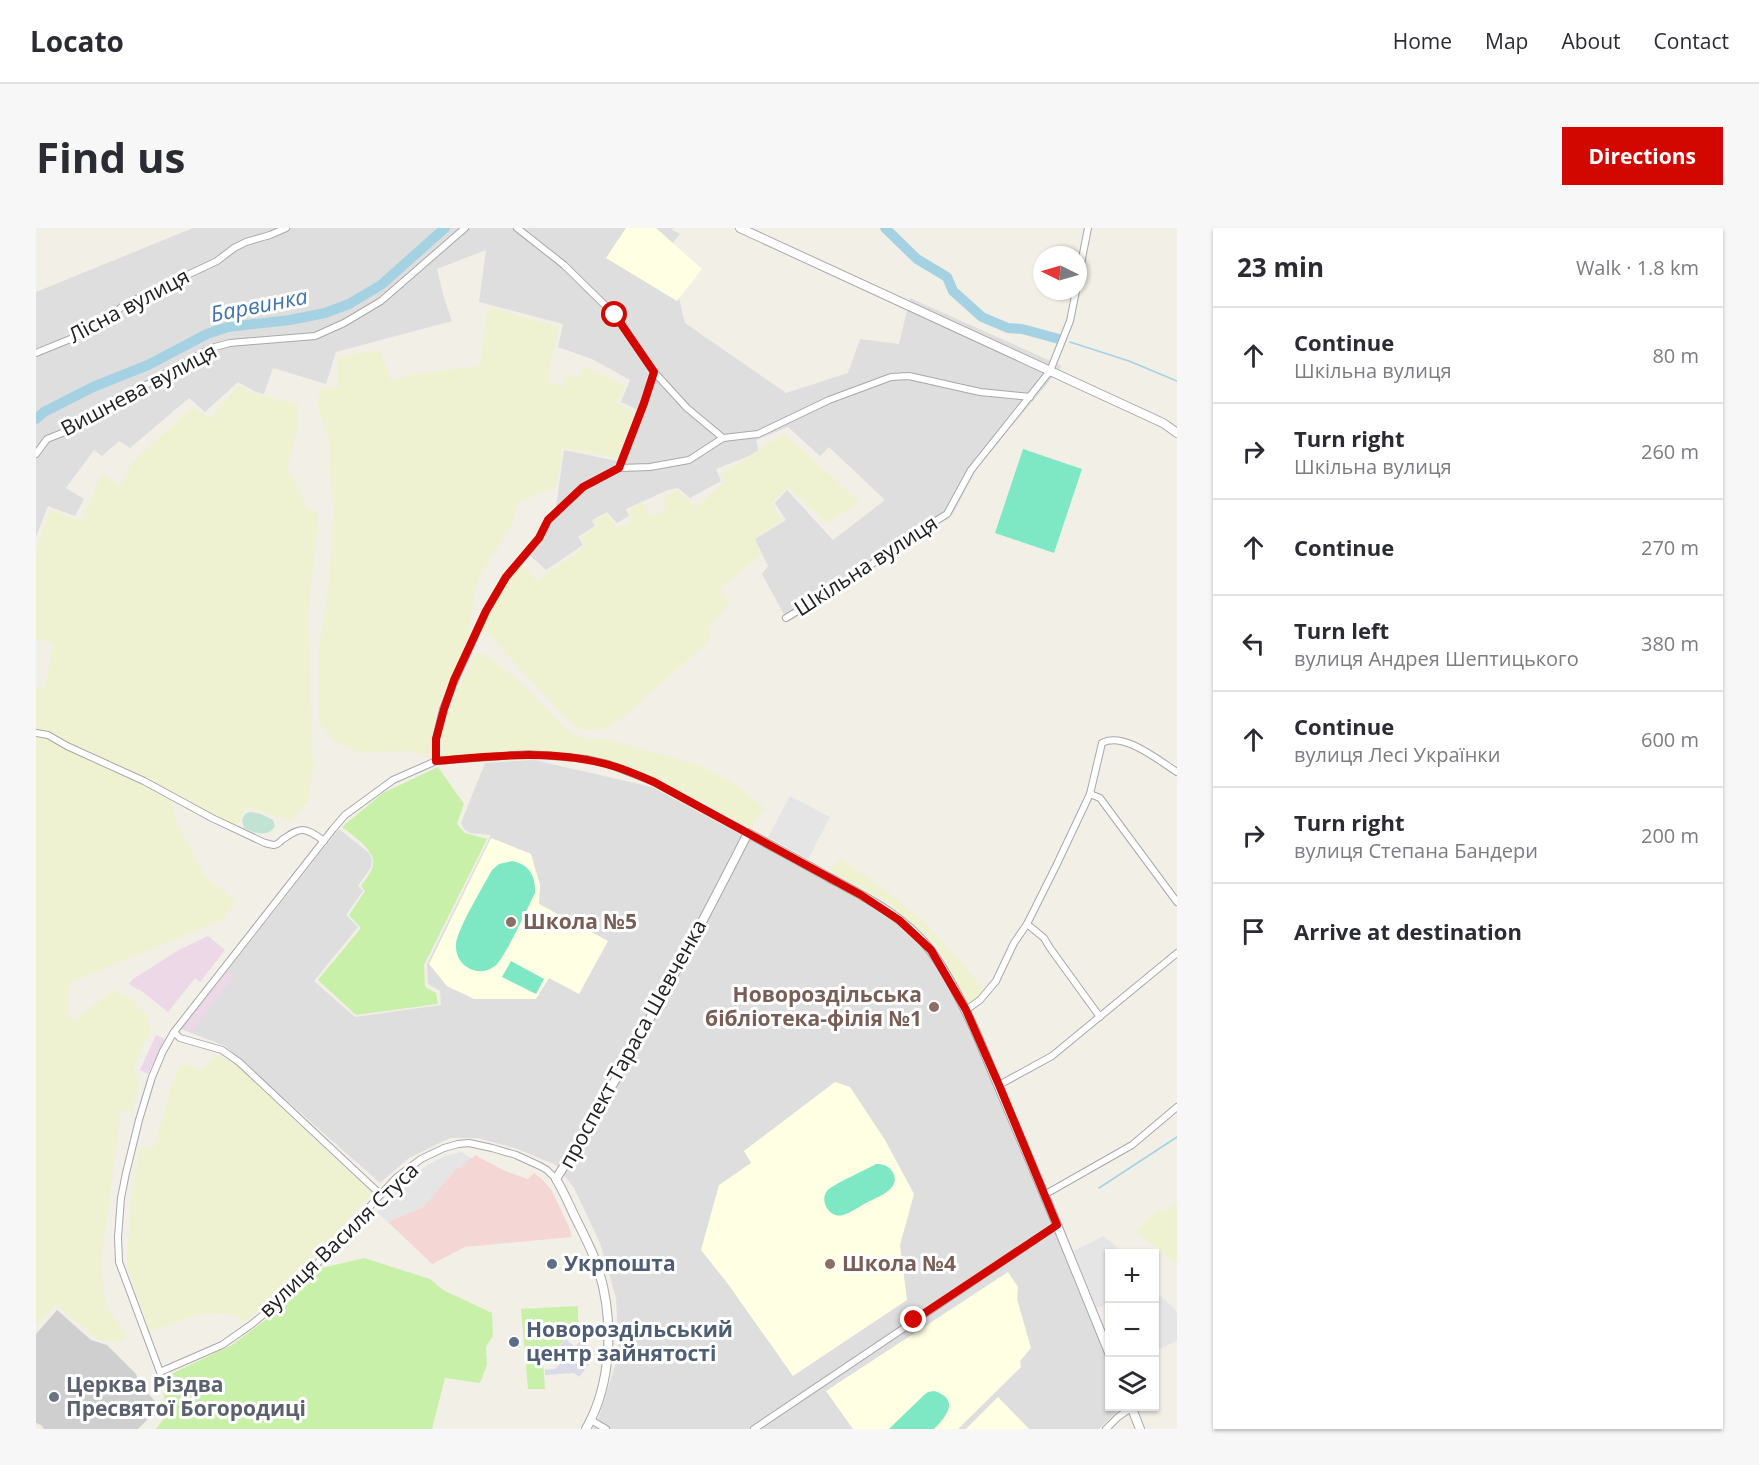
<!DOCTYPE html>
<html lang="en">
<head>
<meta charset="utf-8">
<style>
	:root { --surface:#fff; --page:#f7f7f7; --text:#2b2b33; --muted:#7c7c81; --line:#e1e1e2; --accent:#d20800 }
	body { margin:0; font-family:"Open Sans",sans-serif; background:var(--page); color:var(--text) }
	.controls { position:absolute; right:18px; bottom:18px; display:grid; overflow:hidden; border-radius:0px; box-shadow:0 2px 4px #0004 }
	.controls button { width:54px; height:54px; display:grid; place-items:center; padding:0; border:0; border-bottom:2px solid var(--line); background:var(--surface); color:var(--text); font:30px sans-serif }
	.compass { position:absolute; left:997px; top:18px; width:54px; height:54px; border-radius:50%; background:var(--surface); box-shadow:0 2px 4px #0004; rotate:275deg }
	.stop { position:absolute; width:18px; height:18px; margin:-14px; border:4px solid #d20800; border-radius:50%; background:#fff }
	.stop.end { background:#d20800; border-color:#fff; box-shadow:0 2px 6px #0008 }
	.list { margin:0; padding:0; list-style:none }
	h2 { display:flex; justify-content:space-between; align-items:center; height:78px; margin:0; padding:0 24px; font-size:26px }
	h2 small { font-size:20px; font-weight:400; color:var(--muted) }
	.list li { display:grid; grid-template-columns:39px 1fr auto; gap:18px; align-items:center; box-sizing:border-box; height:96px; padding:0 24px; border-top:2px solid var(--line) }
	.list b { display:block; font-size:22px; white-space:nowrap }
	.list p { margin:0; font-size:20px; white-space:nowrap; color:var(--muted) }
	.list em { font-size:20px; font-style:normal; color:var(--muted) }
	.icon { flex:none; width:33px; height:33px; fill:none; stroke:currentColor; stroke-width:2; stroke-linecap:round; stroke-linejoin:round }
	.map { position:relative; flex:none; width:1141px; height:1201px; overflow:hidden; border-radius:0px }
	header { display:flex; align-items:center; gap:36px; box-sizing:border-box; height:84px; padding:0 30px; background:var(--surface); border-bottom:2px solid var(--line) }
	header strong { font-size:28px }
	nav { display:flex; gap:33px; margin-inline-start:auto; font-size:21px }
	.intro { display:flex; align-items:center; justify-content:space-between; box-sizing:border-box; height:144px; padding:0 36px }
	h1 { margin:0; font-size:42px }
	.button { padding:15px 27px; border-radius:0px; background:var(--accent); color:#fff; font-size:21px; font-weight:700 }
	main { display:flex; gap:36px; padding:0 36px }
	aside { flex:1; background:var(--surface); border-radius:0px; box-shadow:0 2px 4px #0004 }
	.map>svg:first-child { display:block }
	.residential { fill:#dfdede }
	.commercial { fill:#f4d7d5 }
	.industrial { fill:#ecd8e7 }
	.education { fill:#feffe3 }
	.religious { fill:#cfcfcf }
	.farmland { fill:#eef2d1 }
	.grass { fill:#c9f0a9 }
	.wetland { fill:#c2e2d4 }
	.pitch { fill:#7ee7c3 }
	.parking { fill:#e5e5e5 }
	.plaza { fill:#dbdbe8 }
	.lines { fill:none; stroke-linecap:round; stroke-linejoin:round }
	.stream { stroke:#a4d2e3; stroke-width:1.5 }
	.river { stroke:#a4d2e3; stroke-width:10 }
	.minor-casing { stroke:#a8a8a8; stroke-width:8 }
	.tertiary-casing { stroke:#a8a8a8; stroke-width:10 }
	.minor { stroke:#fff; stroke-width:6 }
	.tertiary { stroke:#fff; stroke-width:8 }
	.route { stroke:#d20800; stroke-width:8 }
	.education-dot { fill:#8d6e63; stroke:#fff; stroke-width:2 }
	.service-dot { fill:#5c6f8a; stroke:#fff; stroke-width:2 }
	.worship-dot { fill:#6b7280; stroke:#fff; stroke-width:2 }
	.labels { text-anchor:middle; stroke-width:6; stroke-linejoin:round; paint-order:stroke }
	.street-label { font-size:21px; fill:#212121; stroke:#fff }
	.education-label { font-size:21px; font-weight:bold; fill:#785e54; stroke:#fff; text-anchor:start }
	.service-label { font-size:21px; font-weight:bold; fill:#4e5e75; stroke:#fff; text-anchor:start }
	.worship-label { font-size:21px; font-weight:bold; fill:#5b616d; stroke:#fff; text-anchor:start }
	.water-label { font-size:22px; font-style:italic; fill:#4075b2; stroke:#fff }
</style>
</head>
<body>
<header>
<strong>Locato</strong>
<nav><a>Home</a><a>Map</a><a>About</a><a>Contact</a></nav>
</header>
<div class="intro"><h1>Find us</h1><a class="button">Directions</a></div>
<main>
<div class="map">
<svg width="1141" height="1201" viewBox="0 0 1141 1201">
	<rect width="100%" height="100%" fill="#f2efe7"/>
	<!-- residential -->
	<g class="residential">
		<path d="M 157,0 L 637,0 L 636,2 L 644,6 L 611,46 L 642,66 L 649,95 L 750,165 L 812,145 L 824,111 L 863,116 L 874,70 L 1026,138 L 941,240 L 917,286 L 853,326 L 836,343 L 752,394 L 726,346 L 732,338 L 719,311 L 750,292 L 739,275 L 751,262 L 797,312 L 849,272 L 793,219 L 784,228 L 752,199 L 720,212 L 723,224 L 680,241 L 685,253 L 654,270 L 642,260 L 632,262 L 590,281 L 593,288 L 581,295 L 571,284 L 556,292 L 559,298 L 542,309 L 547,317 L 510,342 L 488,322 L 500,307 L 507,293 L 520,279 L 528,222 L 581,233 L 602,182 L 585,174 L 594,152 L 556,131 L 522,119 L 527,96 L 443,74 L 450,22 L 401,41 L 408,70 L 416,93 L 300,124 L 290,156 L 237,140 L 228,166 L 220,164 L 202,154 L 169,184 L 153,170 L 94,220 L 83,213 L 66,228 L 58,222 L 30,260 L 48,271 L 39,288 L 12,278 L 0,309 L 0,64 Z"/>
		<path d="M 498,532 L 616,559 L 815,665 L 851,687 L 896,729 L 936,801 L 1073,1135 L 1074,1178 L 1085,1179 L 1063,1201 L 557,1201 L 562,1192 L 583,1125 L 580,1070 L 564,1015 L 538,960 L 520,937 L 479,920 L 441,910 L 414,910 L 373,930 L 344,955 L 189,818 L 145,801 L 303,601 L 333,625 L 336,632 L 335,639 L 322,658 L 327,663 L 310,687 L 322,699 L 278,753 L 319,789 L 405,777 L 404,763 L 392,756 L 391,736 L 455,607 L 434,605 L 428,601 L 425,595 L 449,535 Z"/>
	</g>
	<!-- commercial -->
	<path class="commercial" d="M 439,927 L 469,943 L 492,951 L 498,945 L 507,952 L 516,963 L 534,1001 L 536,1009 L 429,1019 L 396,1036 L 352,994 L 387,979 L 422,939 L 425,940 L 434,930 L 437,930 Z"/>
	<!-- industrial -->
	<g class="industrial">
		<path d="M 172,708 L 189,722 L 164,754 L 159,750 L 132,784 L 103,761 L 102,762 L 93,756 L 97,751 L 143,722 Z"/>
		<path d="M 192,743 L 199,748 L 155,804 L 148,799 Z"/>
		<path d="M 120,807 L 129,811 L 112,846 L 104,842 Z"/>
	</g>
	<!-- education -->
	<g class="education">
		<path d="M 590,0 L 620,0 L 666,41 L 641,73 L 570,30 Z"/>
		<path d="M 455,610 L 495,626 L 504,657 L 503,676 L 572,713 L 543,766 L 513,750 L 500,771 L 438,771 L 411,758 L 393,736 Z"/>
		<path d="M 799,854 L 814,859 L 849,912 L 878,966 L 864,1017 L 871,1072 L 757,1148 L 692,1056 L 665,1022 L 683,957 L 715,935 L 708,923 Z"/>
		<path d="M 972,1044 L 982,1059 L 981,1071 L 995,1120 L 984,1133 L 985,1139 L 922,1201 L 817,1201 L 790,1163 Z"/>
		<path d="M 962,1169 L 993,1201 L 930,1201 Z"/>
	</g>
	<!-- religious -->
	<path class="religious" d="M 21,1082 L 55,1112 L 71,1117 L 100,1146 L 104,1156 L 124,1179 L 102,1201 L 8,1201 L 5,1197 L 0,1195 L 0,1106 Z"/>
	<!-- farmland -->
	<g class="farmland">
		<path d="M 452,79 L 523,99 L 511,153 L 526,158 L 532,146 L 543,150 L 550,139 L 590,158 L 580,175 L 599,184 L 581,230 L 526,220 L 521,258 L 482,275 L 475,298 L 445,345 L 439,362 L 432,410 L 400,483 L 393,528 L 368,523 L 323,525 L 298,513 L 283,493 L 283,420 L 293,355 L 298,278 L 295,260 L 293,212 L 282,179 L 284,161 L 301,160 L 301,129 L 344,122 L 355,153 L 379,146 L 444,138 Z"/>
		<path d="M 203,157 L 221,167 L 262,176 L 261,203 L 251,238 L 271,280 L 283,284 L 272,387 L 277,540 L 272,573 L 255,593 L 211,579 L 200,599 L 135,567 L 139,591 L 169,648 L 200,674 L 186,692 L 33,755 L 31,787 L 39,793 L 77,762 L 94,770 L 110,786 L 114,804 L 97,840 L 104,850 L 96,885 L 85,882 L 65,1036 L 70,1079 L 91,1106 L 85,1114 L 62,1112 L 20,1076 L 0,1097 L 0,459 L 9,461 L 18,415 L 0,411 L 0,323 L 14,282 L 45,293 L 66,246 L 85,258 L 97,233 L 157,179 L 174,191 Z"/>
		<path d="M 748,205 L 824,275 L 790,295 L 752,259 L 736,275 L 746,292 L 718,311 L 726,326 L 684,360 L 693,377 L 671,401 L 675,411 L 585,491 L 567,501 L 546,502 L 538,499 L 446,399 L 469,357 L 485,335 L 500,353 L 550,318 L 545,309 L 561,299 L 558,293 L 570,286 L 583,300 L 597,292 L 592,283 L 606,274 L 616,289 L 631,280 L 626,270 L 642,262 L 660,280 L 688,254 L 684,247 Z"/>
		<path d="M 440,424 L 450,427 L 485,455 L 530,501 L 548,511 L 571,511 L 662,537 L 697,555 L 729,580 L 715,600 L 622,551 L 589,537 L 549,528 L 503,524 L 407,530 L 405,515 L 407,501 L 421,462 Z"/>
		<path d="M 804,631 L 840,655 L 890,695 L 945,758 L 945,767 L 933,777 L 901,717 L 855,677 L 793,642 Z"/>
		<path d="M 179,827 L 198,835 L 336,965 L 250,1061 L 207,1095 L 201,1087 L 165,1085 L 114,1104 L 91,1038 L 95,968 L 105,918 L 118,921 L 136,856 L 145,835 L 166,842 Z"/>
		<path d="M 1141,974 L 1141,1032 L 1138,1035 L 1100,1003 L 1123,981 L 1128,985 Z"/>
	</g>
	<!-- grass -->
	<g class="grass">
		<path d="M 402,539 L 428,576 L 421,596 L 429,605 L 451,611 L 388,737 L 389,759 L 400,765 L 402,776 L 320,787 L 282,752 L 325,700 L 313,687 L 329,663 L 325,658 C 329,652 335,645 337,638 C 341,623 316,607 306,599 L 347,565 Z"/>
		<path d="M 328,1030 L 394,1051 L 407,1062 L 456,1085 L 457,1108 L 450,1119 L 451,1137 L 444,1155 L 409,1150 L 396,1201 L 120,1201 L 129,1189 L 128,1152 L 135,1146 L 196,1117 L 247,1079 L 286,1040 Z"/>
		<path d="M 542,1078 L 542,1101 L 534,1102 L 533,1107 L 510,1132 L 507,1133 L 509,1161 L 492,1161 L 485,1081 Z"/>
	</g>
	<!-- wetland -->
	<path class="wetland" d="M 214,584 L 225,586 L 237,592 L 239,598 C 232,610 218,605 208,600 L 206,592 L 209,586 Z"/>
	<!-- pitch -->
	<g class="pitch">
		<path d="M 987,221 L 1046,241 L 1018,325 L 959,305 Z"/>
		<path d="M 476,633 C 493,636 500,648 499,665 C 492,679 469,730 459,738 C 442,751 419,738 420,717 C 420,703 448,657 456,642 L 463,636 Z"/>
		<path d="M 475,733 L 508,751 L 500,766 L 466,749 Z"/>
		<path d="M 840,936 C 846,936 852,937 856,943 C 868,961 839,970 828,976 C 821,980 814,985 807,987 C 794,991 783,973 791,963 C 797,956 830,942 840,936 Z"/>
		<path d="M 898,1163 C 924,1171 911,1188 898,1201 L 853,1201 L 887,1168 L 892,1164 Z"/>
	</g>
	<!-- parking -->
	<g class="parking">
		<path d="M 754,568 L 794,589 L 772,631 L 732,609 Z"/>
		<path d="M 426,924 L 434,930 L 425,940 L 422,939 L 387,979 L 352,994 L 341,984 L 351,971 L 374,950 L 393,936 L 409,928 Z"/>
		<path d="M 1068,1008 L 1087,1025 L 1074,1026 L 1073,1085 L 1070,1077 L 1061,1080 L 1037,1023 Z"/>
		<path d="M 1118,1062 L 1139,1081 L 1141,1086 L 1141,1113 L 1119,1123 Z"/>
	</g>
	<!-- plaza -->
	<path class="plaza" d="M 549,1102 L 551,1130 L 555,1134 L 543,1149 L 538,1145 L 509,1147 L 509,1142 L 519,1141 L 525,1135 L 516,1126 L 530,1111 L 539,1119 L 545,1112 L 544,1103 Z"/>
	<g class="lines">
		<!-- stream -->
		<g class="stream">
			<path d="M 1034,114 L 1093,133 L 1141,153"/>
			<path d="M 1063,960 L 1141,909"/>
		</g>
		<!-- river -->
		<g class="river">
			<path d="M 849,0 L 881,31 L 911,49 L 917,63 L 946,89 L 972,100 L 986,101 L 1023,111"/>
			<path d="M 0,191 L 8,184 L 57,159 L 112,137 L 171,106 L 192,99 L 254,92 L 289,85 L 313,76 L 345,57 L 409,0"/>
		</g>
		<!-- minor casing -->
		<g class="minor-casing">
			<g id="minor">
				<path d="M 481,0 L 528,37 L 579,87 L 618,144 L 651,180 L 687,210"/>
				<path d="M 1042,51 L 1052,0"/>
				<path d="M 0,125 L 54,103 L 67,95 L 88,77 L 181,33 L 198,20 L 210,14 L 234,7 L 250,0"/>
				<path d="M 0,226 L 11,211 L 54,194 L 115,154 L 175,120 L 194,115 L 279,108 L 308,95 L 345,73 L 429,0"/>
				<path d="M 583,240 L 608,175 L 618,144"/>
				<path d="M 750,390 L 829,342 L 850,324 L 911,286 L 935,242 L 1014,143 L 1034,93 L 1040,63"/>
				<path d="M 0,505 L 12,507 L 31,518 L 108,553 L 176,590 L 229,615 C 229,615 237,617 238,617 C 241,617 244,614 246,612 C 265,598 269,599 288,613"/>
				<path d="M 400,533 L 400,511 L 407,481 L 419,452 L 450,383 L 470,349 L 503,310 L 512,292 L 547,259 L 583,240 L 614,239 L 653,232 L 687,210 L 722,206 L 793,172 L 855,149 L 873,148 L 944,164 L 994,169"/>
				<path d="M 1054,566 L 1064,570 L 1141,674"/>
				<path d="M 991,696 L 1008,710 L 1014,720 L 1064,789"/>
				<path d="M 930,782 L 944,772 L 960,753 L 978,715 L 991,696 L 1020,638 L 1054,566 L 1066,515 C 1087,503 1122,532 1141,544"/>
				<path d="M 138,804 L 144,810 L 186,822 L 203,834 L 344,966"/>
				<path d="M 963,857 L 1016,828 L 1141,725"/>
				<path d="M 520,951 L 511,942 L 504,938 L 480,927 L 456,920 L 433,915 L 422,916 L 408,920 L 385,931 L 360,950 L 256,1063 L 216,1096 L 186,1117 L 124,1144 L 83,1034 L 82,1009 L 85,970 L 90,945 L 103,892 L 116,849 L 127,823 L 138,804 L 297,601 L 309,587 L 357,552 L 400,533 L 493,526 L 550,531 L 572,536 L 618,554 L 712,605"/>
				<path d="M 1008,967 L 1096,917 L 1141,879"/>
				<path d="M 555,1192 L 570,1201"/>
				<path d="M 718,1201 L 1021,997"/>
				<path d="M 1070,1201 L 1082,1189 L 1095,1180"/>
			</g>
		</g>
		<!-- tertiary casing -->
		<g class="tertiary-casing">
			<g id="tertiary">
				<path d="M 704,0 L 1127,195 L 1141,205"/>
				<path d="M 1095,1178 L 1104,1201"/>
				<path d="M 550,1201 C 576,1155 578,1093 563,1043 C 558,1026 549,1009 541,993 C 534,979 528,964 520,951 C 590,839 652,723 712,605 C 739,620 766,634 792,649 C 829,669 870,689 895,723 C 914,749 928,778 941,807 L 1021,997 L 1074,1127"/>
			</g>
		</g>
		<!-- minor -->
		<use href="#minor" class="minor"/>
		<!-- tertiary -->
		<use href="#tertiary" class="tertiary"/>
	</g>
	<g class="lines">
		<!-- route -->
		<path class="route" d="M 579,87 L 618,144 L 608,175 L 583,240 L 547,259 L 512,292 L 503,310 L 470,349 L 450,383 L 418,452 L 408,481 L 400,511 L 400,533 C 457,528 514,521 570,536 C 586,540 602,547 618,554 L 825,667 L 863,692 L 895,722 L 930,782 L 963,857 L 1021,997 L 878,1092"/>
	</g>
	<!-- markers -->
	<g class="education-dot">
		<circle cx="475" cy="694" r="6"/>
		<circle cx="898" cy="779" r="6"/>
		<circle cx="794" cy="1036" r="6"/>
	</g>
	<g class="service-dot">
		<circle cx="516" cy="1036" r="6"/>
		<circle cx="478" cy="1114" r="6"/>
	</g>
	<circle class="worship-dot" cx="18" cy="1169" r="6"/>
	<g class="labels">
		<!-- street labels -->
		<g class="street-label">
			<text transform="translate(93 78) rotate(-28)" y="7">Лісна вулиця</text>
			<text transform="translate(103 162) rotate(-28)" y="7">Вишнева вулиця</text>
			<text transform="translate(830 338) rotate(-33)" y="7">Шкільна вулиця</text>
			<text transform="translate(597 816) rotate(-61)" y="7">проспект Тараса Шевченка</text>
			<text transform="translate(303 1012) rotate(-44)" y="7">вулиця Василя Стуса</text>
		</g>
		<!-- education labels -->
		<g class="education-label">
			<text x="487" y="701">Школа №5</text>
			<text x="886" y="774" text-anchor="end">Новороздільська<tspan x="886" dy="24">бібліотека-філія №1</tspan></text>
			<text x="806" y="1043">Школа №4</text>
		</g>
		<!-- service labels -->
		<g class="service-label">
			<text x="528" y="1043">Укрпошта</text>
			<text x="490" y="1109">Новороздільський<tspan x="490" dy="24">центр зайнятості</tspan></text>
		</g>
		<!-- worship labels -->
		<g class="worship-label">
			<text x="30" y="1164">Церква Різдва<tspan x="30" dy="24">Пресвятої Богородиці</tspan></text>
		</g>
		<!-- water labels -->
		<g class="water-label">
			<text transform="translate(223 77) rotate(-11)" y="8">Барвинка</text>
		</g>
	</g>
</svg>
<div class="controls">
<button>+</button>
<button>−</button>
<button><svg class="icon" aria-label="layers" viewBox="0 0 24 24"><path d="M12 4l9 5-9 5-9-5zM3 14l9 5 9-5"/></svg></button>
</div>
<svg class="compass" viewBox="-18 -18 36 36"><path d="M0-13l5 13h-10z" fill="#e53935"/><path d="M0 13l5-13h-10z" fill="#7c7c81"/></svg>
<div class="stop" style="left:579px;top:87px"></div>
<div class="stop end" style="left:878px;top:1092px"></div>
</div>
<aside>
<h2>23 min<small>Walk · 1.8 km</small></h2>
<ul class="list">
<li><svg class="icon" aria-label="ahead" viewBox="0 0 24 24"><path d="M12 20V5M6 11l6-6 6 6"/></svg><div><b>Continue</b><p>Шкільна вулиця</p></div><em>80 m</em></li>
<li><svg class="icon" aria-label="right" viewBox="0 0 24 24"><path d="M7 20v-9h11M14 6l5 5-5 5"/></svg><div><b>Turn right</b><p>Шкільна вулиця</p></div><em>260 m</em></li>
<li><svg class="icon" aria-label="ahead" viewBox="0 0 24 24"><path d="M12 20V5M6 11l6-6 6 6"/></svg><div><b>Continue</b></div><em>270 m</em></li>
<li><svg class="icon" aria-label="left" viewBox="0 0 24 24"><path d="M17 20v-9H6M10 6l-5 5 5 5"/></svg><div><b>Turn left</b><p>вулиця Андрея Шептицького</p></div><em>380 m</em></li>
<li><svg class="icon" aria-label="ahead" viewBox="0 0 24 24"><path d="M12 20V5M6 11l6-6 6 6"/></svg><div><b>Continue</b><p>вулиця Лесі Українки</p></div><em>600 m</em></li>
<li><svg class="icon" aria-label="right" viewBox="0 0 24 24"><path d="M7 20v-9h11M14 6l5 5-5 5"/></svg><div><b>Turn right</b><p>вулиця Степана Бандери</p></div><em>200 m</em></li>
<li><svg class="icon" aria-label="arrive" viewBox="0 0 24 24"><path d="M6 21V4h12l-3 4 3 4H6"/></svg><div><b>Arrive at destination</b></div></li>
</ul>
</aside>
</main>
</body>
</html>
